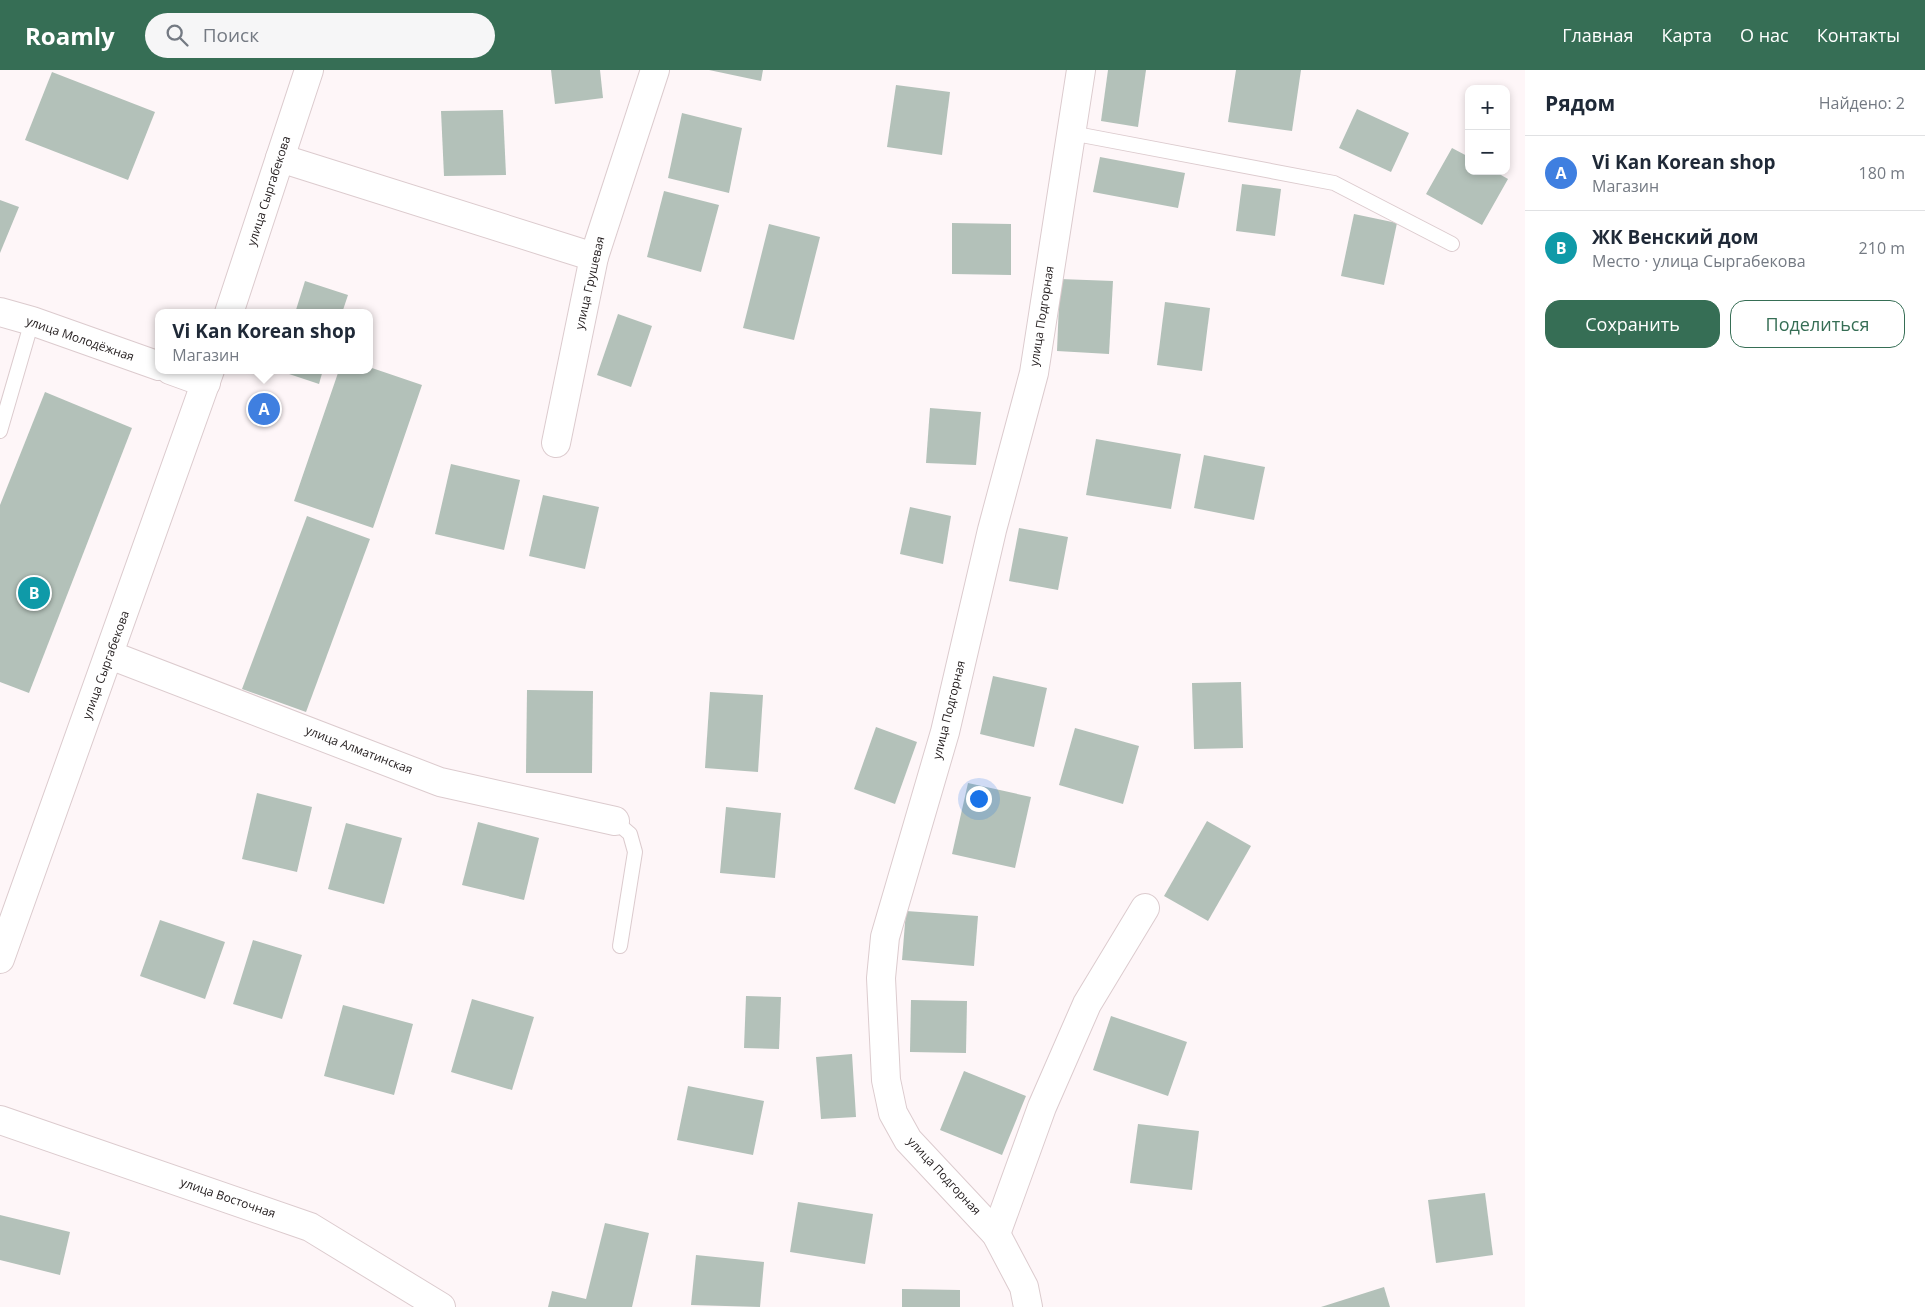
<!DOCTYPE html>
<html lang="ru">
<head>
<meta charset="utf-8">
<style>
	:root { --surface:#fff; --page:#f6f6f7; --text:#1f2937; --muted:#747a83; --line:#e0e1e3; --accent:#366e55 }
	body { margin:0; font-family:"Open Sans",sans-serif; background:var(--page); color:var(--text) }
	.controls { position:absolute; right:15px; top:15px; display:grid; overflow:hidden; border-radius:10px; box-shadow:0 2px 8px #0003 }
	.controls button { width:45px; height:45px; display:grid; place-items:center; padding:0; border:0; border-bottom:1px solid var(--line); background:var(--surface); color:var(--text); font:25px sans-serif }
	.you { position:absolute; left:978px; top:728px; width:18px; height:18px; margin:-12px; border:4px solid #fff; border-radius:50%; background:#1a73e8; box-shadow:0 0 0 8px #1a73e833 }
	.badge { display:grid; place-items:center; width:32px; height:32px; border-radius:50%; background:var(--accent); color:#fff; font-size:16px; font-weight:700 }
	.pin { position:absolute; translate:-50% -50%; border:2px solid #fff; box-shadow:0 1px 5px #0006 }
	.popup { position:absolute; left:155px; top:239px; width:218px; height:65px; box-sizing:border-box; display:grid; place-content:center; border-radius:10px; background:var(--surface); filter:drop-shadow(0 1px 4px #0005); font-size:16px; white-space:nowrap; color:var(--muted) }
	.popup b { font-size:19px; color:var(--text) }
	.popup::after { content:''; position:absolute; left:50%; top:100%; margin-left:-10px; border:10px solid transparent; border-top-color:var(--surface) }
	.list { margin:0; padding:0; list-style:none }
	h2 { display:flex; justify-content:space-between; align-items:center; height:65px; margin:0; padding:0 20px; font-size:21px }
	h2 small { font-size:16px; font-weight:400; color:var(--muted) }
	.list li { display:grid; grid-template-columns:32px 1fr auto; gap:15px; align-items:center; box-sizing:border-box; height:75px; padding:0 20px; border-top:1px solid var(--line) }
	.list b { display:block; font-size:19px; white-space:nowrap }
	.list p { margin:0; font-size:16px; white-space:nowrap; color:var(--muted) }
	.list em { font-size:16px; font-style:normal; color:var(--muted) }
	.actions { display:flex; gap:10px; padding:15px 20px }
	.actions a { flex:1; padding:11px 0; border:1px solid var(--accent); border-radius:15px; text-align:center; font-size:18px; color:var(--accent) }
	.actions .main { background:var(--accent); color:#fff }
	.icon { flex:none; width:28px; height:28px; fill:none; stroke:currentColor; stroke-width:2; stroke-linecap:round; stroke-linejoin:round }
	.map { position:relative; flex:none; width:1525px; height:1237px; overflow:hidden }
	header { display:flex; align-items:center; gap:30px; box-sizing:border-box; height:70px; padding:0 25px; background:var(--accent); color:#fff }
	header strong { font-size:24px }
	nav { display:flex; gap:28px; margin-inline-start:auto; font-size:18px }
	.search { width:350px; height:45px; background:var(--page); display:flex; align-items:center; gap:12px; box-sizing:border-box; padding:0 18px; border-radius:28px; color:var(--muted); font-size:19px }
	main { display:flex }
	aside { flex:1; background:var(--surface) }
	.map>svg:first-child { display:block }
	.building { fill:#b3c1b9 }
	.lines { fill:none; stroke-linecap:round; stroke-linejoin:round }
	.lane-casing { stroke:#dccbce; stroke-width:16 }
	.street-casing { stroke:#dccbce; stroke-width:30 }
	.secondary-casing { stroke:#dccbce; stroke-width:30 }
	.lane { stroke:#fff; stroke-width:14 }
	.street { stroke:#fff; stroke-width:28 }
	.secondary { stroke:#fff; stroke-width:28 }
	.labels { text-anchor:middle; stroke-width:4; stroke-linejoin:round; paint-order:stroke }
	.street-label { font-size:12px; fill:#221c1d; stroke:#fff }
</style>
</head>
<body>
<header>
<strong>Roamly</strong>
<div class="search"><svg class="icon" aria-label="search" viewBox="0 0 24 24"><circle cx="10" cy="10" r="6"/><path d="M15 15l6 6"/></svg>Поиск</div>
<nav><a>Главная</a><a>Карта</a><a>О нас</a><a>Контакты</a></nav>
</header>
<main>
<div class="map">
<svg width="1525" height="1237" viewBox="0 0 1525 1237">
	<rect width="100%" height="100%" fill="#fef6f8"/>
	<!-- building -->
	<g class="building">
		<path d="M 551,0 L 600,0 L 603,28 L 555,34 Z"/>
		<path d="M 709,0 L 763,0 L 761,11 Z"/>
		<path d="M 1108,0 L 1146,0 L 1138,57 L 1101,51 Z"/>
		<path d="M 1236,0 L 1301,0 L 1292,61 L 1228,52 Z"/>
		<path d="M 52,2 L 155,42 L 128,110 L 25,70 Z"/>
		<path d="M 896,15 L 950,22 L 942,85 L 887,77 Z"/>
		<path d="M 1357,39 L 1409,63 L 1391,102 L 1339,78 Z"/>
		<path d="M 503,40 L 506,105 L 444,106 L 441,41 Z"/>
		<path d="M 682,43 L 742,58 L 729,123 L 668,108 Z"/>
		<path d="M 1452,78 L 1469,87 L 1469,101 L 1494,101 L 1508,109 L 1482,155 L 1426,124 Z"/>
		<path d="M 1100,87 L 1185,103 L 1178,138 L 1093,122 Z"/>
		<path d="M 1242,114 L 1281,119 L 1275,166 L 1236,161 Z"/>
		<path d="M 664,121 L 719,135 L 701,202 L 647,187 Z"/>
		<path d="M 0,130 L 19,137 L 0,183 Z"/>
		<path d="M 1354,144 L 1397,153 L 1384,215 L 1341,206 Z"/>
		<path d="M 952,153 L 1011,154 L 1011,205 L 952,204 Z"/>
		<path d="M 769,154 L 820,167 L 794,270 L 743,258 Z"/>
		<path d="M 1060,209 L 1113,211 L 1109,284 L 1057,281 Z"/>
		<path d="M 305,211 L 348,225 L 342,243 L 295,243 Z"/>
		<path d="M 1165,232 L 1210,238 L 1202,301 L 1157,295 Z"/>
		<path d="M 618,244 L 652,256 L 631,317 L 597,305 Z"/>
		<path d="M 369,297 L 422,315 L 373,458 L 294,431 L 339,300 L 369,300 Z"/>
		<path d="M 277,300 L 323,300 L 319,314 Z"/>
		<path d="M 45,322 L 132,358 L 29,623 L 0,612 L 0,435 Z"/>
		<path d="M 930,338 L 981,342 L 976,395 L 926,393 Z"/>
		<path d="M 1096,369 L 1181,384 L 1171,439 L 1086,425 Z"/>
		<path d="M 1204,385 L 1265,397 L 1254,450 L 1194,438 Z"/>
		<path d="M 451,394 L 520,410 L 504,480 L 435,464 Z"/>
		<path d="M 543,425 L 599,437 L 585,499 L 529,486 Z"/>
		<path d="M 910,437 L 951,446 L 943,494 L 900,484 Z"/>
		<path d="M 307,446 L 370,469 L 306,642 L 242,619 Z"/>
		<path d="M 1019,458 L 1068,467 L 1058,520 L 1009,511 Z"/>
		<path d="M 993,606 L 1047,618 L 1034,677 L 980,664 Z"/>
		<path d="M 1241,612 L 1243,678 L 1194,679 L 1192,613 Z"/>
		<path d="M 527,620 L 593,621 L 592,703 L 526,703 Z"/>
		<path d="M 710,622 L 763,625 L 758,702 L 705,698 Z"/>
		<path d="M 876,657 L 917,672 L 895,734 L 854,719 Z"/>
		<path d="M 1075,658 L 1139,676 L 1123,734 L 1059,715 Z"/>
		<path d="M 968,713 L 1031,727 L 1015,798 L 952,784 Z"/>
		<path d="M 257,723 L 312,737 L 297,802 L 242,789 Z"/>
		<path d="M 726,737 L 781,743 L 775,808 L 720,803 Z"/>
		<path d="M 1207,751 L 1251,776 L 1208,851 L 1164,826 Z"/>
		<path d="M 478,752 L 539,768 L 524,830 L 462,815 Z"/>
		<path d="M 346,753 L 402,768 L 384,834 L 328,819 Z"/>
		<path d="M 906,841 L 978,846 L 974,896 L 902,890 Z"/>
		<path d="M 160,850 L 225,872 L 205,929 L 140,906 Z"/>
		<path d="M 253,870 L 302,885 L 282,949 L 233,934 Z"/>
		<path d="M 746,926 L 781,927 L 779,979 L 744,978 Z"/>
		<path d="M 472,929 L 534,947 L 512,1020 L 451,1002 Z"/>
		<path d="M 911,930 L 967,931 L 966,983 L 910,982 Z"/>
		<path d="M 343,935 L 413,954 L 394,1025 L 324,1006 Z"/>
		<path d="M 1111,946 L 1187,972 L 1168,1026 L 1093,1000 Z"/>
		<path d="M 852,984 L 856,1047 L 821,1049 L 816,987 Z"/>
		<path d="M 964,1001 L 1026,1026 L 1002,1085 L 940,1060 Z"/>
		<path d="M 688,1016 L 764,1031 L 753,1085 L 677,1070 Z"/>
		<path d="M 1138,1054 L 1199,1061 L 1192,1120 L 1130,1113 Z"/>
		<path d="M 1485,1123 L 1493,1185 L 1436,1193 L 1428,1130 Z"/>
		<path d="M 798,1132 L 873,1144 L 865,1194 L 790,1182 Z"/>
		<path d="M 0,1145 L 70,1162 L 60,1205 L 0,1190 Z"/>
		<path d="M 605,1153 L 649,1163 L 632,1237 L 548,1237 L 552,1221 L 586,1229 Z"/>
		<path d="M 696,1185 L 764,1192 L 760,1237 L 691,1235 Z"/>
		<path d="M 1384,1217 L 1390,1237 L 1321,1237 Z"/>
		<path d="M 902,1219 L 960,1220 L 960,1237 L 902,1237 Z"/>
	</g>
	<g class="lines">
		<!-- lane casing -->
		<g class="lane-casing">
			<g id="lane">
				<path d="M 1071,63 L 1334,113 L 1452,174"/>
				<path d="M 0,361 L 32,251"/>
				<path d="M 615,751 L 630,764 L 635,782 L 620,876"/>
			</g>
		</g>
		<!-- street casing -->
		<g class="street-casing">
			<g id="street">
				<path d="M 280,88 L 594,187"/>
				<path d="M 0,242 L 32,251 L 159,296"/>
				<path d="M 170,300 L 206,313"/>
				<path d="M 556,373 L 594,187 L 655,0"/>
				<path d="M 110,585 L 440,712 L 615,751"/>
				<path d="M 996,1164 L 1042,1037 L 1087,934 L 1145,838"/>
				<path d="M 1028,1237 L 1024,1217 L 996,1164 L 908,1070 L 893,1043 L 886,1010 L 881,908 L 885,867 L 945,662 L 992,460 L 1034,303 L 1081,0"/>
			</g>
		</g>
		<!-- secondary casing -->
		<g class="secondary-casing">
			<g id="secondary">
				<path d="M 229,243 L 309,0"/>
				<path d="M 0,889 L 210,300"/>
				<path d="M 0,1050 L 310,1157 L 441,1237"/>
			</g>
		</g>
		<!-- lane -->
		<use href="#lane" class="lane"/>
		<!-- street -->
		<use href="#street" class="street"/>
		<!-- secondary -->
		<use href="#secondary" class="secondary"/>
	</g>
	<g class="labels">
		<!-- street labels -->
		<g class="street-label">
			<text transform="translate(269 121) rotate(-72)" y="4">улица Сыргабекова</text>
			<text transform="translate(590 213) rotate(-77)" y="4">улица Грушевая</text>
			<text transform="translate(1042 246) rotate(-81)" y="4">улица Подгорная</text>
			<text transform="translate(80 269) rotate(19)" y="4">улица Молодёжная</text>
			<text transform="translate(106 595) rotate(-70)" y="4">улица Сыргабекова</text>
			<text transform="translate(949 640) rotate(-76)" y="4">улица Подгорная</text>
			<text transform="translate(359 680) rotate(21)" y="4">улица Алматинская</text>
			<text transform="translate(944 1106) rotate(47)" y="4">улица Подгорная</text>
			<text transform="translate(228 1128) rotate(19)" y="4">улица Восточная</text>
		</g>
	</g>
</svg>
<div class="controls">
<button>+</button>
<button>−</button>
</div>
<div class="you"></div>
<div class="pin badge" style="left:264px;top:339px;background:#3f7fe0">A</div>
<div class="popup"><b>Vi Kan Korean shop</b>Магазин</div>
<div class="pin badge" style="left:34px;top:523px;background:#0f9aa8">B</div>
</div>
<aside>
<h2>Рядом<small>Найдено: 2</small></h2>
<ul class="list">
<li><span class="badge" style="background:#3f7fe0">A</span><div><b>Vi Kan Korean shop</b><p>Магазин</p></div><em>180 m</em></li>
<li><span class="badge" style="background:#0f9aa8">B</span><div><b>ЖК Венский дом</b><p>Место · улица Сыргабекова</p></div><em>210 m</em></li>
</ul>
<div class="actions"><a class="main">Сохранить</a><a>Поделиться</a></div>
</aside>
</main>
</body>
</html>
